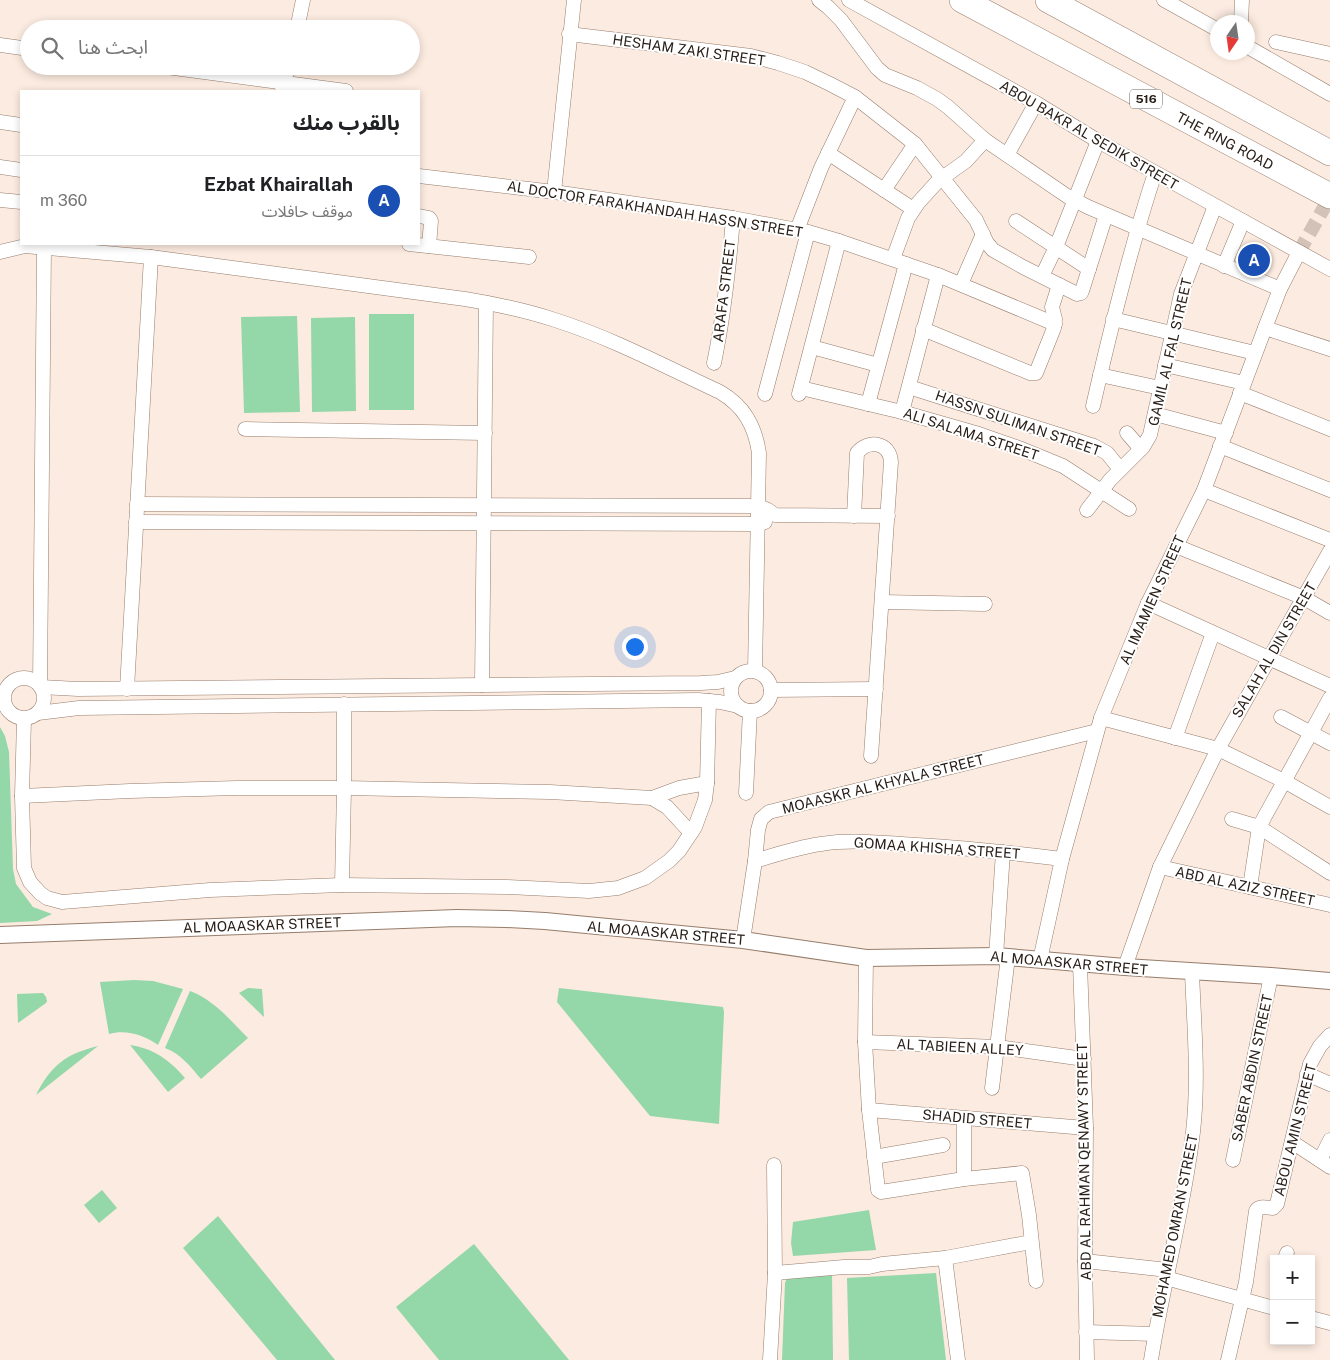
<!DOCTYPE html>
<html lang="ar">
<head>
<meta charset="utf-8">
<style>
	:root { --surface:#fff; --page:#f2f2f2; --text:#202124; --muted:#757577; --line:#e0e0e0; --accent:#d93025 }
	body { margin:0; font-family:"Public Sans","Noto Sans Arabic",sans-serif; background:var(--page); color:var(--text); direction:rtl }
	.controls { position:absolute; right:15px; bottom:15px; display:grid; overflow:hidden; border-radius:0px; box-shadow:0 2px 8px #0003 }
	.controls button { width:45px; height:45px; display:grid; place-items:center; padding:0; border:0; border-bottom:1px solid var(--line); background:var(--surface); color:var(--text); font:25px sans-serif }
	.compass { position:absolute; left:1210px; top:15px; width:45px; height:45px; border-radius:50%; background:var(--surface); box-shadow:0 2px 8px #0003; rotate:193deg }
	.you { position:absolute; left:634px; top:646px; width:18px; height:18px; margin:-12px; border:4px solid #fff; border-radius:50%; background:#1a73e8; box-shadow:0 0 0 8px #1a73e833 }
	.badge { display:grid; place-items:center; width:32px; height:32px; border-radius:50%; background:var(--accent); color:#fff; font-size:16px; font-weight:700 }
	.pin { position:absolute; translate:-50% -50%; border:2px solid #fff; box-shadow:0 1px 5px #0006 }
	.list { margin:0; padding:0; list-style:none }
	h2 { display:flex; justify-content:space-between; align-items:center; height:65px; margin:0; padding:0 20px; font-size:21px }
	h2 small { font-size:16px; font-weight:400; color:var(--muted) }
	.list li { display:grid; grid-template-columns:32px 1fr auto; gap:15px; align-items:center; box-sizing:border-box; height:90px; padding:0 20px; border-top:1px solid var(--line) }
	.list b { display:block; font-size:19px; white-space:nowrap }
	.list p { margin:0; font-size:16px; white-space:nowrap; color:var(--muted) }
	.list em { font-size:16px; font-style:normal; color:var(--muted) }
	.icon { flex:none; width:28px; height:28px; fill:none; stroke:currentColor; stroke-width:2; stroke-linecap:round; stroke-linejoin:round }
	.map { position:relative; flex:none; width:1330px; height:1360px; overflow:hidden; direction:ltr }
	.search { position:absolute; background:var(--surface); box-shadow:0 2px 8px #0003; left:20px; top:20px; width:400px; height:55px; display:flex; align-items:center; gap:12px; box-sizing:border-box; padding:0 18px; border-radius:28px; color:var(--muted); font-size:19px }
	.panel { position:absolute; background:var(--surface); box-shadow:0 2px 8px #0003; left:20px; top:90px; width:400px; height:155px; border-radius:0px; direction:rtl }
	.map>svg:first-child { display:block }
	.green { fill:#94d7a8 }
	.lines { fill:none; stroke-linecap:round; stroke-linejoin:round }
	.minor-tunnel { stroke:#d2c2b8; stroke-width:14; stroke-dasharray:14 7; stroke-linecap:butt }
	.minor-casing { stroke:#967d6c; stroke-width:15 }
	.tertiary-casing { stroke:#967d6c; stroke-width:18 }
	.motorway-casing { stroke:#967d6c; stroke-width:26 }
	.minor { stroke:#fff; stroke-width:14 }
	.tertiary { stroke:#fff; stroke-width:16 }
	.motorway { stroke:#fff; stroke-width:25 }
	.labels { text-anchor:middle; stroke-width:4; stroke-linejoin:round; paint-order:stroke }
	.shield { fill:#fff; stroke:#6a635e; stroke-width:1 }
	.shield-label { font-size:12px; font-weight:bold; fill:#2a2019 }
	.street-label { font-size:14px; fill:#2a2019; stroke:#fff }
</style>
</head>
<body>
<div class="map">
<svg width="1330" height="1360" viewBox="0 0 1330 1360">
	<rect width="100%" height="100%" fill="#fcebe0"/>
	<!-- green -->
	<g class="green">
		<rect x="369" y="314" width="45" height="96"/>
		<path d="M 297,316 L 300,412 L 244,413 L 241,317 Z"/>
		<path d="M 355,317 L 356,411 L 312,412 L 311,318 Z"/>
		<path d="M 0,727 L 5,736 L 9,752 L 13,869 L 16,884 L 33,907 L 52,914 L 37,921 L 0,923 Z"/>
		<path d="M 134,980 L 153,981 L 183,989 L 158,1045 C 144,1035 126,1029 109,1034 L 100,982 Z"/>
		<path d="M 248,988 L 262,989 L 264,1017 L 239,993 Z"/>
		<path d="M 559,988 L 723,1007 L 724,1012 L 719,1124 L 650,1116 L 557,1002 Z"/>
		<path d="M 190,991 C 214,1000 230,1020 248,1038 L 201,1079 C 190,1066 181,1054 165,1048 Z"/>
		<path d="M 43,993 L 46,997 L 47,1001 L 46,1003 L 18,1023 L 17,994 Z"/>
		<path d="M 130,1045 C 155,1049 169,1060 185,1078 L 168,1092 Z"/>
		<path d="M 98,1046 L 36,1095 C 51,1065 66,1054 98,1046 Z"/>
		<path d="M 102,1190 L 117,1208 L 99,1223 L 84,1205 Z"/>
		<path d="M 869,1210 L 876,1250 L 793,1256 L 791,1243 L 793,1222 Z"/>
		<path d="M 218,1216 L 335,1360 L 277,1360 L 183,1248 Z"/>
		<path d="M 474,1244 L 569,1360 L 439,1360 L 396,1307 Z"/>
		<path d="M 936,1273 L 946,1360 L 849,1360 L 847,1278 Z"/>
		<path d="M 832,1275 L 833,1360 L 782,1360 L 785,1283 L 787,1278 L 793,1276 Z"/>
	</g>
	<g class="lines">
		<!-- minor-tunnel -->
		<path class="minor-tunnel" d="M 1299,252 L 1330,197"/>
		<!-- minor casing -->
		<g class="minor-casing">
			<g id="minor">
				<path d="M 819,0 L 828,7 L 841,20 L 877,68 L 885,75 L 917,88 L 937,99 L 948,107 L 985,140 L 1067,196 L 1088,207 L 1280,289"/>
				<path d="M 849,0 L 1036,103 L 1098,141 L 1330,269"/>
				<path d="M 1164,0 L 1218,30"/>
				<path d="M 1241,22 L 1242,0"/>
				<path d="M 297,29 L 303,0"/>
				<path d="M 569,34 L 751,56 L 778,63 L 805,72 L 830,84 L 855,97 L 915,144 L 976,220 L 987,243 L 993,250 L 1023,267 L 1077,294 L 1081,293 L 1082,291 L 1106,215"/>
				<path d="M 1276,42 L 1330,54"/>
				<path d="M 0,45 L 29,49"/>
				<path d="M 1248,47 L 1330,94"/>
				<path d="M 159,66 L 346,91"/>
				<path d="M 282,91 L 288,66"/>
				<path d="M 0,122 L 21,125"/>
				<path d="M 828,153 L 913,209"/>
				<path d="M 1007,155 L 1036,103"/>
				<path d="M 0,167 L 21,170"/>
				<path d="M 419,176 L 554,192 L 733,218 L 808,232 L 839,241 L 938,275 L 1055,324"/>
				<path d="M 884,190 L 915,144"/>
				<path d="M 554,192 L 574,0"/>
				<path d="M 0,200 L 21,202"/>
				<path d="M 419,216 L 429,218 L 431,221 L 429,246"/>
				<path d="M 1016,221 L 1089,269"/>
				<path d="M 797,230 L 821,168 L 855,97"/>
				<path d="M 409,244 L 529,257"/>
				<path d="M 0,252 L 25,246 L 151,257 L 465,299 C 495,304 525,310 555,320 C 612,338 666,367 720,392 C 744,406 755,426 759,453 L 755,671"/>
				<path d="M 893,259 L 908,218 L 918,203 L 938,181 L 966,161 L 985,140"/>
				<path d="M 1224,266 L 1243,221"/>
				<path d="M 1042,276 L 1056,247 L 1098,141"/>
				<path d="M 961,284 L 983,234"/>
				<path d="M 1113,319 L 1255,353"/>
				<path d="M 1265,328 L 1330,349"/>
				<path d="M 923,329 L 1030,373 L 1036,373 L 1054,328 L 1055,319 L 1052,307 L 1059,285"/>
				<path d="M 812,347 L 878,365"/>
				<path d="M 714,363 C 724,315 729,267 733,218"/>
				<path d="M 1165,365 L 1244,383"/>
				<path d="M 1100,375 L 1160,388"/>
				<path d="M 909,387 L 1094,446 L 1107,453 L 1120,469"/>
				<path d="M 801,388 L 902,412 L 979,434 L 1019,448 L 1063,466 L 1129,509"/>
				<path d="M 1240,393 L 1330,429"/>
				<path d="M 765,394 L 808,232"/>
				<path d="M 799,394 L 839,241"/>
				<path d="M 868,404 L 906,264"/>
				<path d="M 1093,406 C 1111,327 1130,249 1155,173"/>
				<path d="M 902,412 L 938,275"/>
				<path d="M 1155,414 L 1226,433"/>
				<path d="M 245,429 L 485,433"/>
				<path d="M 1127,433 L 1141,449"/>
				<path d="M 1220,446 L 1330,490"/>
				<path d="M 1204,490 L 1330,540"/>
				<path d="M 137,504 L 758,506 L 768,510 L 775,515 L 888,516"/>
				<path d="M 1087,510 L 1110,480 L 1143,447 L 1150,435 L 1181,294 L 1215,206"/>
				<path d="M 854,516 L 857,453 C 868,439 890,442 891,462 L 871,756"/>
				<path d="M 136,522 L 758,524 L 765,522"/>
				<path d="M 1176,546 L 1304,598 L 1330,613"/>
				<path d="M 882,602 L 985,604"/>
				<path d="M 1148,603 L 1330,686"/>
				<circle cx="751" cy="691" r="20"/>
				<circle cx="24" cy="698" r="20"/>
				<path d="M 482,685 L 486,303"/>
				<path d="M 40,686 L 44,247"/>
				<path d="M 41,687 L 78,689 L 701,683 L 718,682 L 735,678"/>
				<path d="M 127,689 L 151,257"/>
				<path d="M 771,690 L 876,689"/>
				<path d="M 38,713 L 79,708 L 698,700 L 720,702 L 738,706"/>
				<path d="M 1281,717 L 1330,743"/>
				<path d="M 1101,718 L 1218,749 L 1284,781 L 1330,807"/>
				<path d="M 24,719 L 22,796 L 24,868 L 30,882 L 40,893 L 47,898 L 62,902 L 210,890 L 342,885 L 507,887 L 589,891 L 618,888 L 645,878 L 669,861 L 679,851 L 695,827 L 705,800 L 707,783 L 709,701"/>
				<path d="M 1175,738 L 1213,633"/>
				<path d="M 746,793 L 750,711"/>
				<path d="M 22,796 L 130,791 L 237,788 L 344,788 L 550,792 L 652,798 L 679,788 L 707,783"/>
				<path d="M 652,798 L 667,807 L 691,833"/>
				<path d="M 1232,819 L 1259,827 L 1330,873"/>
				<path d="M 755,861 C 777,854 799,847 821,844 C 853,839 885,843 917,845 C 966,848 1014,853 1062,859"/>
				<path d="M 1160,867 L 1330,905"/>
				<path d="M 342,885 L 344,788 L 344,704"/>
				<path d="M 1250,887 L 1259,827 L 1330,698"/>
				<path d="M 743,940 L 755,861 L 758,830 L 761,819 L 769,812 L 1097,731"/>
				<path d="M 996,956 L 1003,852"/>
				<path d="M 866,958 L 865,1042 L 869,1110 L 878,1190 L 881,1192 L 964,1179 L 1022,1173 L 1029,1215 L 1036,1281"/>
				<path d="M 1040,960 L 1062,859 L 1101,718 L 1148,603 L 1204,490 L 1265,328 L 1280,289 L 1299,252"/>
				<path d="M 1080,964 L 1086,1128 L 1085,1261 L 1087,1360"/>
				<path d="M 1125,967 L 1160,867 L 1218,749 L 1330,551"/>
				<path d="M 865,1042 L 998,1047 L 1084,1059"/>
				<path d="M 1307,1074 L 1330,1084"/>
				<path d="M 992,1088 L 1008,957"/>
				<path d="M 869,1110 L 1086,1128"/>
				<path d="M 1292,1142 L 1330,1167"/>
				<path d="M 874,1157 L 943,1145"/>
				<path d="M 1233,1160 L 1271,976"/>
				<path d="M 1320,1160 L 1330,1140"/>
				<path d="M 964,1179 L 964,1118"/>
				<path d="M 945,1258 L 958,1360"/>
				<path d="M 1285,1259 L 1287,1253"/>
				<path d="M 1085,1261 L 1168,1270"/>
				<path d="M 775,1273 L 844,1267 L 869,1267 L 882,1264 L 945,1258 L 1031,1242"/>
				<path d="M 1166,1278 L 1274,1308"/>
				<path d="M 1311,1318 L 1330,1323"/>
				<path d="M 1086,1332 L 1155,1334"/>
				<path d="M 770,1360 L 775,1273 L 774,1165"/>
				<path d="M 1151,1360 C 1163,1284 1184,1209 1193,1132 C 1199,1079 1194,1025 1192,972"/>
				<path d="M 1228,1360 L 1246,1282 L 1256,1211 C 1259,1205 1267,1208 1273,1208 L 1277,1204 L 1310,1064 L 1320,1046 L 1330,1035"/>
			</g>
		</g>
		<!-- tertiary casing -->
		<g class="tertiary-casing">
			<path id="tertiary" d="M 0,935 L 457,918 L 506,919 L 545,921 L 743,940 L 866,958 L 996,956 L 1125,967 L 1271,976 L 1330,981"/>
		</g>
		<!-- motorway casing -->
		<g class="motorway-casing">
			<g id="motorway">
				<path d="M 962,0 L 1330,196"/>
				<path d="M 1048,0 L 1330,153"/>
			</g>
		</g>
		<!-- minor -->
		<use href="#minor" class="minor"/>
		<!-- tertiary -->
		<use href="#tertiary" class="tertiary"/>
		<!-- motorway -->
		<use href="#motorway" class="motorway"/>
	</g>
	<g class="labels">
		<!-- shield labels -->
		<rect class="shield" x="1130" y="89.5" width="32" height="19" rx="4"/>
		<g class="shield-label">
			<text x="1146" y="103">516</text>
		</g>
		<!-- street labels -->
		<g class="street-label">
			<text transform="translate(689 50) rotate(8)" y="5">HESHAM ZAKI STREET</text>
			<text transform="translate(1089 135) rotate(30)" y="5">ABOU BAKR AL SEDIK STREET</text>
			<text transform="translate(1225 141) rotate(28)" y="5">THE RING ROAD</text>
			<text transform="translate(655 209) rotate(9)" y="5">AL DOCTOR FARAKHANDAH HASSN STREET</text>
			<text transform="translate(724 291) rotate(-83)" y="5">ARAFA STREET</text>
			<text transform="translate(1170 352) rotate(-77)" y="5">GAMIL AL FAL STREET</text>
			<text transform="translate(1018 423) rotate(19)" y="5">HASSN SULIMAN STREET</text>
			<text transform="translate(971 434) rotate(18)" y="5">ALI SALAMA STREET</text>
			<text transform="translate(1152 600) rotate(-66)" y="5">AL IMAMIEN STREET</text>
			<text transform="translate(1274 650) rotate(-60)" y="5">SALAH AL DIN STREET</text>
			<text transform="translate(883 784) rotate(-14)" y="5">MOAASKR AL KHYALA STREET</text>
			<text transform="translate(937 848) rotate(4)" y="5">GOMAA KHISHA STREET</text>
			<text transform="translate(1245 886) rotate(12)" y="5">ABD AL AZIZ STREET</text>
			<text transform="translate(262 925) rotate(-2)" y="5">AL MOAASKAR STREET</text>
			<text transform="translate(666 933) rotate(5)" y="5">AL MOAASKAR STREET</text>
			<text transform="translate(1069 963) rotate(5)" y="5">AL MOAASKAR STREET</text>
			<text transform="translate(960 1047) rotate(3)" y="5">AL TABIEEN ALLEY</text>
			<text transform="translate(1252 1068) rotate(-78)" y="5">SABER ABDIN STREET</text>
			<text transform="translate(977 1119) rotate(5)" y="5">SHADID STREET</text>
			<text transform="translate(1295 1130) rotate(-76)" y="5">ABOU AMIN STREET</text>
			<text transform="translate(1084 1162) rotate(-91)" y="5">ABD AL RAHMAN QENAWY STREET</text>
			<text transform="translate(1175 1226) rotate(-79)" y="5">MOHAMED OMRAN STREET</text>
		</g>
	</g>
</svg>
<div class="controls">
<button>+</button>
<button>−</button>
</div>
<svg class="compass" viewBox="-18 -18 36 36"><path d="M0-13l5 13h-10z" fill="#e53935"/><path d="M0 13l5-13h-10z" fill="#757577"/></svg>
<div class="you"></div>
<div class="pin badge" style="left:1254px;top:260px;background:#1a4fb4">A</div>
<div class="search"><svg class="icon" aria-label="search" viewBox="0 0 24 24"><circle cx="10" cy="10" r="6"/><path d="M15 15l6 6"/></svg>ابحث هنا</div>
<section class="panel">
<h2>بالقرب منك<small></small></h2>
<ul class="list">
<li><span class="badge" style="background:#1a4fb4">A</span><div><b>Ezbat Khairallah</b><p>موقف حافلات</p></div><em>360 m</em></li>
</ul>
</section>
</div>
</body>
</html>
